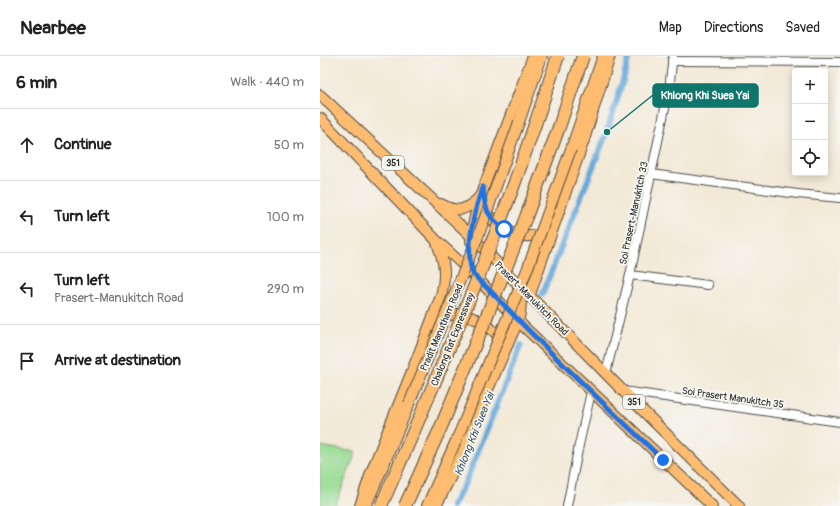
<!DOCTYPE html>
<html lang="en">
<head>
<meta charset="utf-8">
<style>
	:root { --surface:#fff; --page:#f2f2f2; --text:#222; --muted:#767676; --line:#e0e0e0 }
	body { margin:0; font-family:Pangolin,sans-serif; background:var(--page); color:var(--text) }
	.controls { position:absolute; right:12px; top:12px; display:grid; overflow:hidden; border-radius:4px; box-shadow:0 2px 10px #0003 }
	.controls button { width:36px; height:36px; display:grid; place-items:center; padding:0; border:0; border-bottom:1px solid var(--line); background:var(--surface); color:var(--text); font:20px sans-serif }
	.stop { position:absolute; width:12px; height:12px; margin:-9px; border:3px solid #1a73e8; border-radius:50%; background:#fff }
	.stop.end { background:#1a73e8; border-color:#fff; box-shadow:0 1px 4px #0008 }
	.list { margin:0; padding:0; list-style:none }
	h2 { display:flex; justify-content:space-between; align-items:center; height:52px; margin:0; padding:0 16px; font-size:17px }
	h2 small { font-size:13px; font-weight:400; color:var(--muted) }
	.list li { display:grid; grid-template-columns:26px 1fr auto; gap:12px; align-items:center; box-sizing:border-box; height:72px; padding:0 16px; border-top:1px solid var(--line) }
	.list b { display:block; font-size:15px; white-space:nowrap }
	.list p { margin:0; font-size:13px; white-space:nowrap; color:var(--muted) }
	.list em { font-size:13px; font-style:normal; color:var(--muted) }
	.icon { flex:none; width:22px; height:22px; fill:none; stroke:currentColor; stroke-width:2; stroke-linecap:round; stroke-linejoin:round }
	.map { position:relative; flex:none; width:520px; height:450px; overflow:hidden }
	header { display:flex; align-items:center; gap:24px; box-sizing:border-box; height:56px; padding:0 20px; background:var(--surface); border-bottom:1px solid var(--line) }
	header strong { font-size:19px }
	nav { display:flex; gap:22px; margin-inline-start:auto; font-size:14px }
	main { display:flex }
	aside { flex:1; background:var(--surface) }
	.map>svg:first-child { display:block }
	.green { fill:#99db93; stroke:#62835f }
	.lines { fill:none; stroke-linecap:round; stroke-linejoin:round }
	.canal { stroke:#66aadb; stroke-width:6 }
	.minor-casing { stroke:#494845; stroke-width:10 }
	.major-casing { stroke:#494845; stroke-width:12 }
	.minor { stroke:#fff; stroke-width:8 }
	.major { stroke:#fdbc70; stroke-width:10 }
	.major-bridge-casing { stroke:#494845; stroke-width:12; stroke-linecap:butt }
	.highway-bridge-casing { stroke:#494845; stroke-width:14; stroke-linecap:butt }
	.major-bridge { stroke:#fdbc70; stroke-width:10 }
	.highway-bridge { stroke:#fdbc70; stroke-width:12 }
	.route { stroke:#1a73e8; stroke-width:5 }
	.labels { text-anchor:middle; stroke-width:3.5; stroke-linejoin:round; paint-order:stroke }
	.shield { fill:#f6f6f2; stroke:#686867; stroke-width:1 }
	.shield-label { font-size:9px; font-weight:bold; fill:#2b2b2b }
	.street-label { font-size:10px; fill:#2b2b2b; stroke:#f6f6f2 }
	.water-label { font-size:11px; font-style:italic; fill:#405769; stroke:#f6f6f2 }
	.leader { fill:none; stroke:#0f766e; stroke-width:1.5 }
	.callout-dot { fill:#0f766e; stroke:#f6f6f2; stroke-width:1.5 }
	.callout { fill:#0f766e; stroke:#0f766e; stroke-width:1.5 }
	.callout-label { font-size:11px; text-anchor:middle; font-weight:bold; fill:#fff }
</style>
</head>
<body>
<header>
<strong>Nearbee</strong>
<nav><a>Map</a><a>Directions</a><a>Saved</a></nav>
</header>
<main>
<aside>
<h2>6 min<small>Walk · 440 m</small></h2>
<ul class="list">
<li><svg class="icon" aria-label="ahead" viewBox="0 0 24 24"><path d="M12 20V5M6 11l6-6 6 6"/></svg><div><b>Continue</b></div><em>50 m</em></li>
<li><svg class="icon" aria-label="left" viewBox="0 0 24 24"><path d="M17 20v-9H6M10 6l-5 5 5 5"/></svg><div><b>Turn left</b></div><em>100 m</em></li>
<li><svg class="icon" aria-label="left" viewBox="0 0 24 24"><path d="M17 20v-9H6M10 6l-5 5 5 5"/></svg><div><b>Turn left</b><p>Prasert-Manukitch Road</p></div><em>290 m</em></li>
<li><svg class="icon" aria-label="arrive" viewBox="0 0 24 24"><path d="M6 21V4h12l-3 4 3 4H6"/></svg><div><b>Arrive at destination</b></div></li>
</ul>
</aside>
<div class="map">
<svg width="520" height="450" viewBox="0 0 520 450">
	<rect width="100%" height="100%" fill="#f6f6f2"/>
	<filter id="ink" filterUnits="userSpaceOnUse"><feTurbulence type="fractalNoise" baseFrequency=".025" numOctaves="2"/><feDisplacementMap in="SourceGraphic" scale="8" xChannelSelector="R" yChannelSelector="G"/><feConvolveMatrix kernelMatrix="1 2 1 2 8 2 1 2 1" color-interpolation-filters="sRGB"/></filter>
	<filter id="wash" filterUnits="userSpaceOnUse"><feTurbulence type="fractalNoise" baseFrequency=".012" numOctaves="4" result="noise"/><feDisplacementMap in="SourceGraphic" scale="16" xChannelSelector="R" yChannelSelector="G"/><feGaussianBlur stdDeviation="0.9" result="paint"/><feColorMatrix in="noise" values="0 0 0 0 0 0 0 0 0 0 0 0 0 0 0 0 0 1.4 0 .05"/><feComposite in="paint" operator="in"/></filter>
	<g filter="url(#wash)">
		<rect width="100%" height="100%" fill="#f3e9d7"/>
		<!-- green -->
		<path class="green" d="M 0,390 L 36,396 L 15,450 L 0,450 Z"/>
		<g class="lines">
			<!-- canal -->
			<g class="canal">
				<path d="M 222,239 L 287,76 L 304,21 L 309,0"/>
				<path d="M 132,450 L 146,425 L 201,289"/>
			</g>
		</g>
	</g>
	<g filter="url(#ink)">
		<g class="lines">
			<!-- minor casing -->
			<g class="minor-casing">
				<g id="minor">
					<path d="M 352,5 L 520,6"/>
					<path d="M 331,118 L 478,138 L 520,142"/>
					<path d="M 310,219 L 388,229"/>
					<path d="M 286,317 L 310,219 L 349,33 L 353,0"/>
					<path d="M 303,335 L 520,366"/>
					<path d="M 247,450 L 259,389 L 271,336"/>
				</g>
			</g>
			<!-- major casing -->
			<g class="major-casing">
				<g id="major">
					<path d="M 0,39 L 146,175 L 303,335 L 419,450"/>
					<path d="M 0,62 L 117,185 L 153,218 L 198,265 L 245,310 L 392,450"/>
					<path d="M 199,66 L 222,0"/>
					<path d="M 251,93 L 283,0"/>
					<path d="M 163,133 C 164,141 164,150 168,158 C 175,170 192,179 205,180 C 212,181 220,178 226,174"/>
					<path d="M 121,148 C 139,158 146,154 160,141 L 213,0"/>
					<path d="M 151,185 L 153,170 L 159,141"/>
					<path d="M 209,241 L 264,84 L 290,0"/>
					<path d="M 119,263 C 124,261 130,258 137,258 C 153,259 177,272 182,288"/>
					<path d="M 48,445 L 61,415 L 89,348"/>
					<path d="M 40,450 L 52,414 L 92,315 L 121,240 C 126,219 125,207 117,187"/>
					<path d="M 107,450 L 139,378"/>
					<path d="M 116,450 L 143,396 L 162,347 L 198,265 C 202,253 202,243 198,231"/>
				</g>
			</g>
			<!-- minor -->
			<use href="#minor" class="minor"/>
			<!-- major -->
			<use href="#major" class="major"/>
			<!-- major-bridge casing -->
			<g class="major-bridge-casing">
				<g id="major-bridge">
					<path d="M 89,348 L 159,178 L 199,66"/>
					<path d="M 139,378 L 207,214 L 251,93"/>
				</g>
			</g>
			<!-- highway-bridge casing -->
			<g class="highway-bridge-casing">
				<g id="highway-bridge">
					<path d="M 61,450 C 107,346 152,241 192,134 C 208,90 223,45 238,0"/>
					<path d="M 85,450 L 121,371 L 166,262 L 206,161 L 239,71 L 263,0"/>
				</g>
			</g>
			<!-- major-bridge -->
			<use href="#major-bridge" class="major-bridge"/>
			<!-- highway-bridge -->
			<use href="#highway-bridge" class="highway-bridge"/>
		</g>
	</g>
	<g class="lines" filter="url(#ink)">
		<!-- route -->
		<path class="route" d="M 184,173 C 166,159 165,153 163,131 C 155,151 144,197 153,217 C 155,221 160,225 163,228 C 171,235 178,243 185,250 C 235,303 290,353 343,404"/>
	</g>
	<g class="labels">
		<!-- shield labels -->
		<g class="shield">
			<rect x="62" y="100" width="22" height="14" rx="3"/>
			<rect x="303" y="339" width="22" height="14" rx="3"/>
		</g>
		<g class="shield-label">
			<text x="73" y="110">351</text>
			<text x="314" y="349">351</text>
		</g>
		<!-- street labels -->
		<g class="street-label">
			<text transform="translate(313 157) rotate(-78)" y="4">Soi Prasert-Manukitch 33</text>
			<text transform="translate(212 242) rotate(45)" y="4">Prasert-Manukitch Road</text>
			<text transform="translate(121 271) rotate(-67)" y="4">Pradit Manutham Road</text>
			<text transform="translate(132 283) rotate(-68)" y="4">Chalong Rat Expressway</text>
			<text transform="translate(413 341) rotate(8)" y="4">Soi Prasert Manukitch 35</text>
		</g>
		<!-- water labels -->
		<g class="water-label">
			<text transform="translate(154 378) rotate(-68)" y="4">Khlong Khi Suea Yai</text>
		</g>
	</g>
	<!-- callouts -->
	<path class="leader" d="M287 76L333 39"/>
	<circle class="callout-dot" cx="287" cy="76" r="4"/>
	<rect class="callout" x="333" y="28" width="105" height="23" rx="4"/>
	<g class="callout-label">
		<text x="385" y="43">Khlong Khi Suea Yai</text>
	</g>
</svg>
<div class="controls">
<button>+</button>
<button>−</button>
<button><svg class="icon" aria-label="locate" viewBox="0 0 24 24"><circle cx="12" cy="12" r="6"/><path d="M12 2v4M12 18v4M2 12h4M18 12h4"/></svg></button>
</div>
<div class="stop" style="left:184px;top:173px"></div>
<div class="stop end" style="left:343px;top:404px"></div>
</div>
</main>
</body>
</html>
